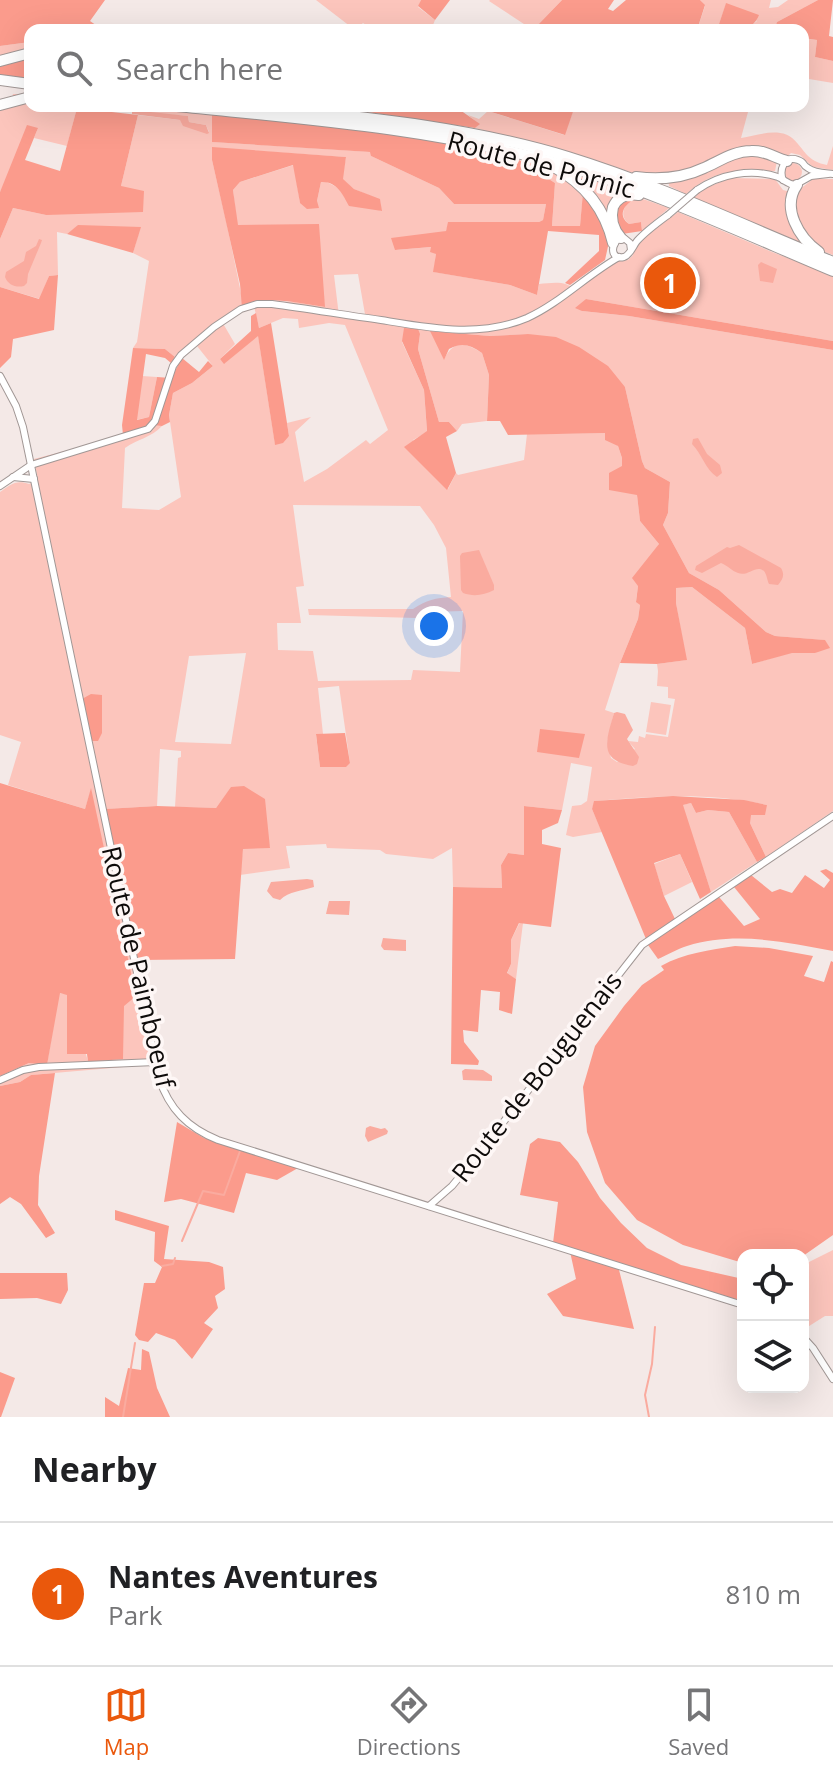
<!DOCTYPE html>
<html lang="en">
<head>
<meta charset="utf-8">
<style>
	:root { --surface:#fff; --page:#f6f6f6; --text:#202124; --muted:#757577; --line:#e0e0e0; --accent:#ea580c }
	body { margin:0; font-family:"Open Sans",sans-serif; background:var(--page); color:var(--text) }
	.controls { position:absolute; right:24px; bottom:24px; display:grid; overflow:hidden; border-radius:16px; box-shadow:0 8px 32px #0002 }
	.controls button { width:72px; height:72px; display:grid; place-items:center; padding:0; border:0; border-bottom:2px solid var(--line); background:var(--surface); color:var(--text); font:40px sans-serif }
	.you { position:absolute; left:434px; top:626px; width:28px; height:28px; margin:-20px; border:6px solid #fff; border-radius:50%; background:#1a73e8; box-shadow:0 0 0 12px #1a73e833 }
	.badge { display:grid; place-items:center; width:52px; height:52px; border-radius:50%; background:var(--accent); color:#fff; font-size:26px; font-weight:700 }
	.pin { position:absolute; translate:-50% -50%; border:4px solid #fff; box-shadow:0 2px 8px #0006 }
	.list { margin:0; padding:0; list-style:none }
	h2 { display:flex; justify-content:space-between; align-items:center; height:104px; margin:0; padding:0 32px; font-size:34px }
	h2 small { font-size:26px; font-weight:400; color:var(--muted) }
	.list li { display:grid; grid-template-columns:52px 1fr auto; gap:24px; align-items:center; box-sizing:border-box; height:144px; padding:0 32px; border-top:2px solid var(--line) }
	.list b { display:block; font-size:30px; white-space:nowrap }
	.list p { margin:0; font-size:26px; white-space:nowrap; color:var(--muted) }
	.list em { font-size:26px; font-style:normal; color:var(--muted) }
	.icon { flex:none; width:44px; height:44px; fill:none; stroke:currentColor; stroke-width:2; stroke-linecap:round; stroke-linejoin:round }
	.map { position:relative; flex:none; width:833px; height:1417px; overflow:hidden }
	.search { position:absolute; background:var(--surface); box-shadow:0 8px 32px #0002; left:24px; right:24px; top:24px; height:88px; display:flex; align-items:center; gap:20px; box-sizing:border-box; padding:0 28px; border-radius:16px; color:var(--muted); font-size:30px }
	.sheet { height:248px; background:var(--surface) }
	nav { display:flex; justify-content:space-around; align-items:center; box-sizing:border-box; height:112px; border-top:2px solid var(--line); background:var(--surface); font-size:22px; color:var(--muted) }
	nav a { display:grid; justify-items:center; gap:4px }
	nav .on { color:var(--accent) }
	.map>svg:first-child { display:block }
	.green { fill:#fcc5bc; fill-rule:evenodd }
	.forest { fill:#fb9b8c }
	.water { fill:#faab9f }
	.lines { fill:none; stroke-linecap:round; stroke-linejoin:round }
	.stream { stroke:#faab9f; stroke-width:2 }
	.tertiary-casing { stroke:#a19795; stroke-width:8 }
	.trunk-casing { stroke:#a19795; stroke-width:12 }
	.tertiary { stroke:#fff; stroke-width:6 }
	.trunk { stroke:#fff; stroke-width:10 }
	.tertiary-bridge-casing { stroke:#a19795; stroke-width:8; stroke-linecap:butt }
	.tertiary-bridge { stroke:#fff; stroke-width:6 }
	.labels { text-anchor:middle; stroke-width:7; stroke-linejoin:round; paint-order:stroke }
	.street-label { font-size:26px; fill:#0e0b0a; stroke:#fef7f6 }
</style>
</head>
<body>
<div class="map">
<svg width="833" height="1417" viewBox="0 0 833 1417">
	<rect width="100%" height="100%" fill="#f4e9e7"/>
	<!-- green -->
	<g class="green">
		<path d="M 316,0 L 421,0 L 418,7 L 435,20 L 431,30 L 374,30 L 363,23 L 355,30 Z"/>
		<path d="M 490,0 L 562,0 L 533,30 L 489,1 Z"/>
		<path d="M 700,0 L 771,0 L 769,8 L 778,7 L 788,0 L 818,0 L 777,22 L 774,30 L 745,30 L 757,21 L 726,4 L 717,30 L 697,30 L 705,6 Z"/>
		<path d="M 803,38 L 817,40 L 815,57 L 833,61 L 833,83 L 803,78 Z"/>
		<path d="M 30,42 L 30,50 L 13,52 L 0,57 L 0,46 Z"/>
		<path d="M 13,94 L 30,94 L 30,106 L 141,106 L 212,113 L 213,142 L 371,152 L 371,156 L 439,188 L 454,204 L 546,204 L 543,220 L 539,222 L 449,222 L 446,231 L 395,250 L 432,247 L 436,254 L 434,272 L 510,285 L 537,295 L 539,284 C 552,283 566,280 575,290 L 616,261 L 628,260 L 633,255 L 634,245 L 678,212 L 772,252 L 833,275 L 833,341 L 586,299 L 582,311 L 629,316 L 833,350 L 833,811 L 766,857 L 750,823 L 750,815 L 767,805 C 710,792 652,796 595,801 L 592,809 L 602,832 L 573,837 L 566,835 L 572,806 L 581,805 L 587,801 L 592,767 L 571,763 L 562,810 L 524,806 L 524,855 L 508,853 L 501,865 L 502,888 L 453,887 L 452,848 L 433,859 L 386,854 L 380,850 L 327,848 L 326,844 L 286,846 L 290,868 L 240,875 L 243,848 L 270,847 L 231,788 L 216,808 L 175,807 L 178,758 L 181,757 L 181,751 L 160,749 L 157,806 L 105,809 L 138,960 L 158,1064 L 31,1075 L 20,1082 L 0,1086 L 0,1076 L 29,1063 L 47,1064 L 59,993 L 67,994 L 88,1061 L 91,790 L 85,809 L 8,785 L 21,742 L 0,735 L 0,492 C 10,485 16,479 29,484 L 38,480 L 34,459 L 119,437 L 150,425 L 162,426 C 151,438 137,439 125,448 L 122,508 L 159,510 L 181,497 L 169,415 L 173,393 L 192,383 L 213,366 L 193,341 L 175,357 L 165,349 L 133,348 L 137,342 L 149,261 L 133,253 L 140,228 L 78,226 L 67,234 L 57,232 L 58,275 L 49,276 L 40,299 L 0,287 L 0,239 L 13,208 L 46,215 L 121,186 L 138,115 L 180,120 L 209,132 L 206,125 L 189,122 L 188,116 L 77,108 L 67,146 L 34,138 L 38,128 L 0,192 L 0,102 L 12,98 ZM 212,148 L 346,157 L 342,179 L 354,189 L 380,200 L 381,211 L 327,182 L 321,182 L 317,201 L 300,203 L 294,165 L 240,182 L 233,190 L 237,225 L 325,307 L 295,302 L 258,301 L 253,302 L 259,328 L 283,318 L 298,319 L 299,328 L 329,323 L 345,325 L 388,430 L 370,444 L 366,440 L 327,469 L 304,482 L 295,432 L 311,417 L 287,423 L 289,436 L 275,444 L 258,335 L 225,363 L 220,359 L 235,344 L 221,320 L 242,308 L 242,298 L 227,225 L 212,160 ZM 358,274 L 366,320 L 339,316 L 334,275 ZM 431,331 L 490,336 L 528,334 L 625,387 L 642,461 L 645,468 L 670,482 L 668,513 L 663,525 L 689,573 L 719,590 L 766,632 L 775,636 L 824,640 L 815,653 L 792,652 L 752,664 L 745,628 L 692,587 L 675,588 L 676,603 L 686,660 L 657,664 L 658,671 L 657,686 L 668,687 L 668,698 L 675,699 L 668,737 L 646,734 L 645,738 L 639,736 L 638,742 L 628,741 L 635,749 L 617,762 L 611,758 L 607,742 L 614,713 L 605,710 L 620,663 L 638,619 L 640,605 L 636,601 L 638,586 L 659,544 L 640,521 L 637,495 L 622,466 L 622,458 L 618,446 L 606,433 L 527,434 L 524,460 L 458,475 L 456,473 L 448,489 L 413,440 L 427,432 L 424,390 L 402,342 L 420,334 L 418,349 L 439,422 L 449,422 L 457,431 L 462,424 L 487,421 L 489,375 L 482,353 C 465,342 454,340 444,359 ZM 293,505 L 420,506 L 434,525 L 446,548 L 451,597 C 436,598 426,600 413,609 L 308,609 L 309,615 L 416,618 L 422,617 L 428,612 L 463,611 L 460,672 L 413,670 L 411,680 L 318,681 L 313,651 L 278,650 L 277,623 L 301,623 L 296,587 L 304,586 ZM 246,653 L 231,744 L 175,742 L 189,656 ZM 339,686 L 350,763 L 320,767 L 316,735 L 323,734 L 318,688 Z"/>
		<path d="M 575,106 L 745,106 L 744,110 L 748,112 L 741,138 C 754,136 768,131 780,133 C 798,135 801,154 815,161 C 818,163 823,164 827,165 L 833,146 L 833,170 L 813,167 L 800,155 L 791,153 L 789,155 L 782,155 L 777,161 L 775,171 C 736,170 717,168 686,194 L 669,186 L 668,176 L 636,174 L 588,158 L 475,128 L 479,124 L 468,115 L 479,119 L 488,111 L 564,135 Z"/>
		<path d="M 519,160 L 574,172 L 625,190 L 620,203 L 616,227 L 583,194 L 580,226 L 552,226 L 555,183 Z"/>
		<circle cx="793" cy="172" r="9"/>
		<path d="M 731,178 L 775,179 L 783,190 L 795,193 L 813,179 L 833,179 L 833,255 L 825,252 L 809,239 L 807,246 L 693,199 L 703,189 Z"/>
		<path d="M 632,197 L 640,198 L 669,208 L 642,231 L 641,222 L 629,224 C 618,215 625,205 632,197 Z"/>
		<path d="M 142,376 L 157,377 L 149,417 L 136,420 Z"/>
		<path d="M 651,702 L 671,705 L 666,735 L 646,732 Z"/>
		<path d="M 691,803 L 696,813 L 708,810 L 729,812 L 757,862 L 711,892 L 682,805 Z"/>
		<path d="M 680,854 L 692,882 L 664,896 L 654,864 Z"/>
		<path d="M 520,922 L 523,923 L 516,979 L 507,974 L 511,964 L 511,940 Z"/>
		<path d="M 833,1250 L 833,1316 L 825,1316 L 806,1328 L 803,1319 L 803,1265 Z"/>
	</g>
	<!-- forest -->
	<g class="forest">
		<path d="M 0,0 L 105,0 L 90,21 L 103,30 L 30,30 L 30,42 L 0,46 Z"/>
		<path d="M 421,0 L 450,0 L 435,20 L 418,6 Z"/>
		<path d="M 562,0 L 614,0 L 608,9 L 613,11 L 626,0 L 700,0 L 705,5 L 697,30 L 533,30 Z"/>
		<path d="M 818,0 L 833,0 L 829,36 L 833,37 L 833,61 L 815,57 L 817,40 L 803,38 L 803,30 L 774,30 L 777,22 Z"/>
		<path d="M 726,3 L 759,15 C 751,34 735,30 717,30 Z"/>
		<path d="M 30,56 L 30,80 L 0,76 L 0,64 Z"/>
		<path d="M 327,106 L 460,106 L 460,110 L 480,124 L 475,128 Z"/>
		<path d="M 495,106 L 575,106 L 565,135 L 488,111 Z"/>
		<path d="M 77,108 L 138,115 L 121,186 L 144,191 L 143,212 L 46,215 L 13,208 L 0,239 L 0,192 L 27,125 L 38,128 L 25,160 L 60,171 Z"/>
		<path d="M 212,113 L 361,129 L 478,148 L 519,160 L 555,183 L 552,226 L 580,226 L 583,192 L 594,202 L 609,242 L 605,260 L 570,285 L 565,283 L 599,251 L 599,235 L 548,231 L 537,295 L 510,285 L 433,272 L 436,254 L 430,252 L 431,247 L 395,250 L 391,238 L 446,231 L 448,222 L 539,222 L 543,220 L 546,204 L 454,204 L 439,188 L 371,156 L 370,152 L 212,142 Z"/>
		<path d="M 212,147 L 346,157 L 343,179 L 354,189 L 380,199 L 382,211 L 349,206 C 343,195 337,181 321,182 L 317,201 L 319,208 L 307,209 L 300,203 L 293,165 L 240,182 L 233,190 L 238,225 L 319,224 L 325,307 C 297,303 268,294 242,308 L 240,284 L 212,160 Z"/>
		<path d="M 632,197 L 633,200 C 623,206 618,216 629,224 L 641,222 L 642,231 L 622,234 C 614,213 611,208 632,197 Z"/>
		<path d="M 78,225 L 141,227 L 133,253 L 67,234 Z"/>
		<path d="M 58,275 L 54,330 L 13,339 L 11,357 L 0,368 L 0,287 L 39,299 L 49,276 Z"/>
		<path d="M 586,299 L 833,341 L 833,350 L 629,316 L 582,311 L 575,308 Z"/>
		<path d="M 256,313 L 259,328 L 271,323 L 287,423 L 289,436 L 283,443 L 275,445 L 258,336 L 224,364 L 220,359 L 251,331 L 251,316 Z"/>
		<path d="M 404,328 L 418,329 L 420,334 L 418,349 L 439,422 L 449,422 L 457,431 L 446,437 L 456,473 L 447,490 L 404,447 L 427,431 L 424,390 L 402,341 Z"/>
		<path d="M 430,331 L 490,336 L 528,334 L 556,337 L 579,347 L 608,366 L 625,387 L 642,461 L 645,468 L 670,482 L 668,513 L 663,525 L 689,573 L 719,590 L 766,632 L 775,636 L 825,640 L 830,648 L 815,653 L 792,653 L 752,664 L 745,628 L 692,587 L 676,588 L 676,603 L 687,660 L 657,664 L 620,663 L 638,619 L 640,605 L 636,602 L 638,586 L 632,578 L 659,544 L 640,521 L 637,495 L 609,490 L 609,473 L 622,466 L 622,458 L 618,446 L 605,440 L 605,433 L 508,435 L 500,421 L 487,421 L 489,375 L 482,353 C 470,345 462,342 449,349 L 444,360 Z"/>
		<path d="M 133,348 L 165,349 L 175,357 L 171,363 L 165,358 L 146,354 L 137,420 L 149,417 L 157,377 L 171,378 L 182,358 L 199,372 L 208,361 L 213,366 L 192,383 L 173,393 L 169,415 L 170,422 L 162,426 L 150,425 L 123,435 L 122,425 Z"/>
		<path d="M 91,694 L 102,695 L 102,733 L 98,741 L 90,741 L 82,699 Z"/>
		<path d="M 540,729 L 585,734 L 579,758 L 537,752 Z"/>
		<path d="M 345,733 L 350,763 L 346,767 L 320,767 L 316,734 Z"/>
		<path d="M 0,783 L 85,809 L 91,788 L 136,996 L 124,1006 L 123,1059 L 88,1062 L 87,1054 L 67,1054 L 67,995 L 60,993 L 47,1065 L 29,1063 L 0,1076 Z"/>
		<path d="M 244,786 L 265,799 L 270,848 L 243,849 L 235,959 L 138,960 L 105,809 L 157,806 L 216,808 L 231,787 Z"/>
		<path d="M 673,796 L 744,800 L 767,805 L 765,815 L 751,815 L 750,823 L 766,857 L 757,862 L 729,812 L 708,810 L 696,813 L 691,803 L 683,805 L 711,892 L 700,899 L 680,854 L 654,863 L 664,896 L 675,919 L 646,939 L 592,809 L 594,801 Z"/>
		<path d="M 524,806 L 562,810 L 558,823 L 542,830 L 542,844 L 561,848 L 551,927 L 519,923 L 511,940 L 511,964 L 507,973 L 516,979 L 512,1014 L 499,1010 L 500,992 L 481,990 L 478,1032 L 463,1030 L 464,1042 L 479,1061 L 478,1065 L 451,1064 L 453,887 L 502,888 L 501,865 L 508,853 L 524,855 Z"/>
		<path d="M 826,869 L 833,873 L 833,951 C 785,942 735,931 687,946 C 677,949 667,955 658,959 L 648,945 L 719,897 L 744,926 L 760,919 L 734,887 L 751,875 L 772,892 L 780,889 L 792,893 L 805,875 L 824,888 L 830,880 L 820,871 Z"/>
		<path d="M 735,946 L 769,948 L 813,956 L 804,976 L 824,982 L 831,961 L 833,962 L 833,1235 L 803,1256 L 743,1255 L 743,1263 L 683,1245 L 637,1220 L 605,1183 L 587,1132 L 583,1087 L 595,1046 L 624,1006 L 642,985 L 664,970 L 661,966 C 684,953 710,950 735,946 Z"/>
		<path d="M 55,1073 L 39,1176 L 38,1205 L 55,1233 L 46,1238 L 21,1204 L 10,1197 L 0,1204 L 0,1086 L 20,1082 L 31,1075 Z"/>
		<path d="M 177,1122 L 204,1138 L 298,1168 L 277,1180 L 246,1173 L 234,1213 L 181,1199 L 164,1202 Z"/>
		<path d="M 538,1138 L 560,1142 L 578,1162 L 600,1198 L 621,1223 L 647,1248 L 681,1265 L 743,1279 L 743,1302 L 617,1262 L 634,1329 L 563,1316 L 547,1294 L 576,1279 L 569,1247 L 553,1243 L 558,1202 L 520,1195 L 530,1144 Z"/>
		<path d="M 115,1210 L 169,1226 L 164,1259 L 209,1262 L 223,1267 L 225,1289 L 215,1296 L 218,1308 L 204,1323 L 213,1329 L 192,1359 L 175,1340 L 156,1333 L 148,1342 L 139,1340 L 135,1335 L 144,1283 L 155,1283 L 162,1267 L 154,1261 L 155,1232 L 115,1220 Z"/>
		<path d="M 0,1273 L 67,1273 L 68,1290 L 61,1304 L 37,1298 L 0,1299 Z"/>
		<path d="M 142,1349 L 149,1352 L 157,1388 L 170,1417 L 105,1417 L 105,1397 L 119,1406 L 128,1368 L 141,1370 Z"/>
		<path d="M 0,1372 L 15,1378 L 1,1417 L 0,1417 Z"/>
	</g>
	<!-- water -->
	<g class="water">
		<path d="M 132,110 L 188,116 L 189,122 L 206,125 L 209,133 L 207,134 L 183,126 L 180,120 L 132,114 Z"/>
		<path d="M 39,239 L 42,240 L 41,243 L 28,274 L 27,283 L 24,286 C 16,288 8,285 5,277 L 6,272 L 24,261 L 26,252 L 36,246 Z"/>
		<path d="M 761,262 L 777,269 L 773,283 L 760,281 L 758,265 Z"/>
		<path d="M 698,438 L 707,454 L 720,465 L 722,473 L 717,477 C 705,469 702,454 692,444 L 693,439 Z"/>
		<path d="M 739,545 L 781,568 C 785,575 783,579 778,585 L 769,584 C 767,580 767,575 764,571 C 756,564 748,577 738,573 C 732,571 727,565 721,563 L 702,573 L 695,570 L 696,566 L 727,547 L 730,548 Z"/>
		<path d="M 479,550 L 494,585 L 494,590 C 484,595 474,597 463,593 L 461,590 L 460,556 L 462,553 Z"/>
		<path d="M 617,712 L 625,714 L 633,730 L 627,739 L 639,757 L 637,764 L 633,766 C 598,760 606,741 614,713 Z"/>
		<path d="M 307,879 L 313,880 L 314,887 C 302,891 289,891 280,900 L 273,898 L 267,891 L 271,882 Z"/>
		<path d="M 329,901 L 350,901 L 349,915 L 326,914 Z"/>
		<path d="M 383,938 L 406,940 L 406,951 L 384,950 L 381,946 Z"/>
		<path d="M 465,1069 L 483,1070 L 492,1076 L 492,1081 L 463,1080 L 462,1071 Z"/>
		<path d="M 370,1126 L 381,1129 L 385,1128 L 388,1131 L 387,1134 L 368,1142 L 365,1136 L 366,1128 Z"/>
	</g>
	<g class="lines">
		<!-- stream -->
		<g class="stream">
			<path d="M 182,1241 L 203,1191 L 224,1195 L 240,1151"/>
			<path d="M 162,1266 L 173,1264 L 175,1258"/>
			<path d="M 123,1417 L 135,1343"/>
			<path d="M 649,1417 L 645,1395 L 652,1364 L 655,1327"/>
		</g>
		<!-- tertiary casing -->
		<g class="tertiary-casing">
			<g id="tertiary">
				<path d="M 783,180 C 779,170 784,155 798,160 C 806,163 801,164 808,168 C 814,173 825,173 833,174"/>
				<path d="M 697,190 C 720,174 751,168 778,177 C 785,180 787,184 795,185 L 811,176 L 828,174"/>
				<path d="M 631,250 L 630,243 L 624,238 L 617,240 C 611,247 611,260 624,257 C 630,255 633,246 637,241 C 646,231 657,223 668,215"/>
				<path d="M 0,376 L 16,406 L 23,427 L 159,1078 C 169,1109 188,1128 218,1140 L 743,1305"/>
				<path d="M 13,477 L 34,479"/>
				<path d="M 0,486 L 31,465 L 148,429 L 155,421 L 173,366 L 181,355 L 214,327 L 241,309 L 257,304 L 272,304 C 309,309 345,315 381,320 C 430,328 480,338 527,318 C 560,303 587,275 619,257"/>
				<path d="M 0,1080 L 23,1070 L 39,1067 L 155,1062"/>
				<path d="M 429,1206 L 452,1186 L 476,1157 L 642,945 L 833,816"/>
				<path d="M 803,1337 L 813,1348 L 833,1379"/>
			</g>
		</g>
		<!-- trunk casing -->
		<g class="trunk-casing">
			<g id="trunk">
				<path d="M 0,61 L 30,53"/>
				<path d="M 0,80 L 30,84"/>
				<path d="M 0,105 L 30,97"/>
				<path d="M 177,106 C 302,119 428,128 549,161 C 647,188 740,232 833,271"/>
				<path d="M 257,106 C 361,117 466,126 568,157 C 659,185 745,226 833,262"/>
				<path d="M 554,167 C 585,184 605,209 613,243"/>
				<path d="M 636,177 C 660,180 683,178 704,168 C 720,161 734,151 751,151 C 765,150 775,158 787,161"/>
				<path d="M 797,185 C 781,208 799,238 819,252"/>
				<path d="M 621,238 C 613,229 610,219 613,207 C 618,196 627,193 639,195"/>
			</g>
		</g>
		<!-- tertiary -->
		<use href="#tertiary" class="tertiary"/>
		<!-- trunk -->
		<use href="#trunk" class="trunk"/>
		<!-- tertiary-bridge casing -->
		<g class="tertiary-bridge-casing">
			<path id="tertiary-bridge" d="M 668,215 L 697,190"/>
		</g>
		<!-- tertiary-bridge -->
		<use href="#tertiary-bridge" class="tertiary-bridge"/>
	</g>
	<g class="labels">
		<!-- street labels -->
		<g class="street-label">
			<text transform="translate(541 165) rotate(15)" y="9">Route de Pornic</text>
			<text transform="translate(138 967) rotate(77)" y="9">Route de Paimboeuf</text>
			<text transform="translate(537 1077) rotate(-52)" y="9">Route de Bouguenais</text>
		</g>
	</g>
</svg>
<div class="controls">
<button><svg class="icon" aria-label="locate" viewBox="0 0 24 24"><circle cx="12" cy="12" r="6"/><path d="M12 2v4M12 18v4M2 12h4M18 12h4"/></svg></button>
<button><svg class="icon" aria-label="layers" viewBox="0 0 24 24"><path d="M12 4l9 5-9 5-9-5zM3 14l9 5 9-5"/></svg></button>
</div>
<div class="you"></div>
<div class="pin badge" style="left:670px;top:283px">1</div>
<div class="search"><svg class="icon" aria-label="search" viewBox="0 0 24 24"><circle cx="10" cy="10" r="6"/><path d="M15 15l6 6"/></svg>Search here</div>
</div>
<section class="sheet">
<h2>Nearby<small></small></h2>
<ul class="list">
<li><span class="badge">1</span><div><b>Nantes Aventures</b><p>Park</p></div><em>810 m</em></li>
</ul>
</section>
<nav>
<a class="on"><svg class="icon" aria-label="map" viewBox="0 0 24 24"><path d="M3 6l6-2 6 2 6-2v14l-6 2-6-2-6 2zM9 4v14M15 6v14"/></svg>Map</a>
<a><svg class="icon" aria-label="directions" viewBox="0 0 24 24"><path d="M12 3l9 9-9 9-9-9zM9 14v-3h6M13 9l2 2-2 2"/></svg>Directions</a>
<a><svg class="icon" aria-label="saved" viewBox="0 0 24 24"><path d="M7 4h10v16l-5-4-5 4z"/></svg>Saved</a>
</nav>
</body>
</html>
